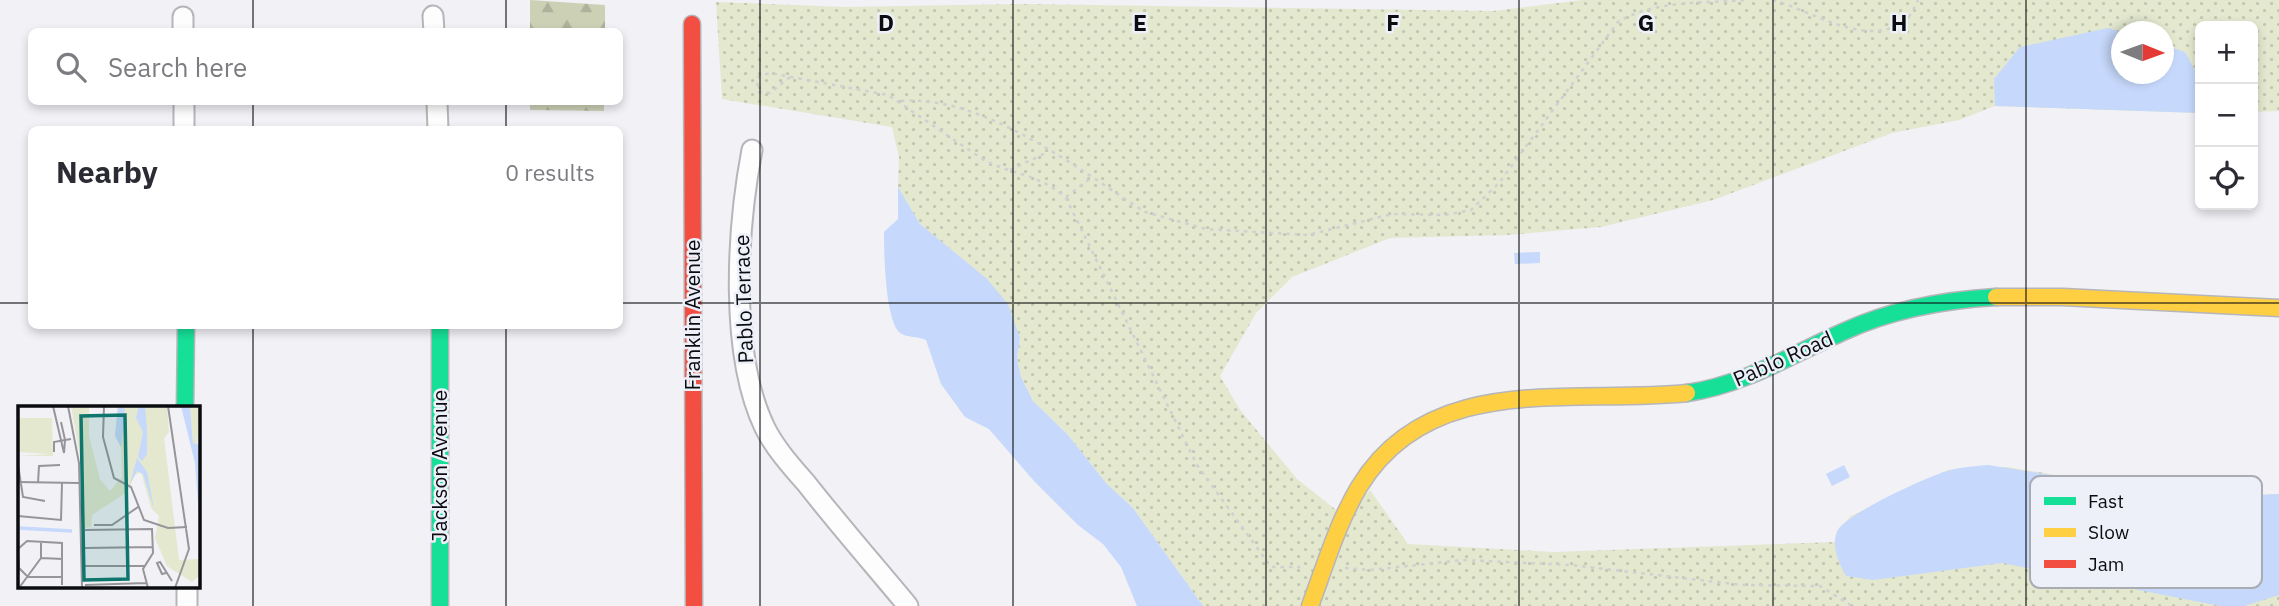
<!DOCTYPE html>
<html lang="en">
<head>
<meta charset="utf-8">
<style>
	:root { --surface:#fff; --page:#f7f7f7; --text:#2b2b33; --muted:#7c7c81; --line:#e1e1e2 }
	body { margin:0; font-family:"IBM Plex Sans",sans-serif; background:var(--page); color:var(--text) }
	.controls { position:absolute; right:21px; top:21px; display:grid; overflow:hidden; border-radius:10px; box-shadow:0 4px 10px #0003 }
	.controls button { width:63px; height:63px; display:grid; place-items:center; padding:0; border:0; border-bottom:2px solid var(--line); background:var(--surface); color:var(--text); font:35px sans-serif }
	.compass { position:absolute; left:2111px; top:21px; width:63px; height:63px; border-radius:50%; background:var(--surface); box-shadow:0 4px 10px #0003; rotate:91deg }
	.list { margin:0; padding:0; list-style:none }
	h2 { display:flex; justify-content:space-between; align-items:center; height:91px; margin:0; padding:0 28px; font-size:30px }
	h2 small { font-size:23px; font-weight:400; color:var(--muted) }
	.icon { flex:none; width:38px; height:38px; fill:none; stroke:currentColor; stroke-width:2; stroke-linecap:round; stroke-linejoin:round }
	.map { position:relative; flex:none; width:2279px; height:606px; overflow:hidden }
	.search { position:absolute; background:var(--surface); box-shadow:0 4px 10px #0003; left:28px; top:28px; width:595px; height:77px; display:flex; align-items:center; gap:18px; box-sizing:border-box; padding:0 24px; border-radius:10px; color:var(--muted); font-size:26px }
	.panel { position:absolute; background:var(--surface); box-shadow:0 4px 10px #0003; left:28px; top:126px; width:595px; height:203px; border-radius:10px }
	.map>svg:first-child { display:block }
	.grass { fill:url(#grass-dots); fill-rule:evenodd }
	.forest { fill:url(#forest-firs) }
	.water { fill:#c6d8fb }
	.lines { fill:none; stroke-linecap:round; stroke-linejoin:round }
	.street-casing { stroke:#b6b6ba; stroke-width:23 }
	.fast-casing { stroke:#b6b6ba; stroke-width:19 }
	.slow-casing { stroke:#b6b6ba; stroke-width:19 }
	.jam-casing { stroke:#b6b6ba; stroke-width:19 }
	.path { stroke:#cfd0d2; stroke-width:2.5; stroke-dasharray:3.5 5; stroke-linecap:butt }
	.street { stroke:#fdfdfe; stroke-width:19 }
	.fast { stroke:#16e098; stroke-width:16 }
	.slow { stroke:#ffcf43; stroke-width:16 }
	.jam { stroke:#f24e42; stroke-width:16 }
	.grid { fill:none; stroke:#0b0c0f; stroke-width:2; stroke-opacity:0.55 }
	.labels { text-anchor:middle; stroke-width:5; stroke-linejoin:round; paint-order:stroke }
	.street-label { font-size:21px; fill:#0b0c0f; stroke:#eef0f9 }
	.inset-river { fill:none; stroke:#c6d8fb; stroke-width:3.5 }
	.inset-road { fill:none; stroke:#95959a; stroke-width:2 }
	.view { fill:#0f766e; fill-opacity:0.15; stroke:#0f766e; stroke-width:3.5 }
	.inset-edge { fill:none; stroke:#0b0c0f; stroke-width:3.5 }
	.key { fill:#eef0f9; stroke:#aaacb3; stroke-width:2 }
	.key-label { font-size:19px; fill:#0b0c0f }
	.grid-label { font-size:23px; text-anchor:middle; font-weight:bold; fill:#0b0c0f; stroke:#eef0f9; stroke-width:5; stroke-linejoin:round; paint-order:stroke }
</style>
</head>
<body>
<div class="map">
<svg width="2279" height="606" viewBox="0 0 2279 606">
	<defs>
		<pattern id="grass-dots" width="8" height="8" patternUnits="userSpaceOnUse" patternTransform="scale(1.75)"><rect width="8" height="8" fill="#e3e8cf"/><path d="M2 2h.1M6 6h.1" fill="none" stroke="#c1c6b1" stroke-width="1.8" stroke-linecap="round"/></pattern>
		<pattern id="forest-firs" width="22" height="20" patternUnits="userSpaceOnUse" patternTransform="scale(1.75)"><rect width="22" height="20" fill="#ccd1b6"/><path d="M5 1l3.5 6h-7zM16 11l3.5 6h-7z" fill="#aeb29b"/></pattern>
	</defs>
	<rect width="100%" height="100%" fill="#f1f1f6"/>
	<!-- grass -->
	<path class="grass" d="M 1583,0 L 2279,0 L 2279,111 L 2253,112 L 2253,26 L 2200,26 L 2200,113 L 1995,106 L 1959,120 L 1892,133 L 1713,200 L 1601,227 L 1507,235 L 1390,238 L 1292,277 L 1256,313 L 1220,376 L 1240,410 L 1297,479 L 1345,517 L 1370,490 L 1408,544 L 1554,552 L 1835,542 L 1837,531 L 1851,516 L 1948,470 L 1970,467 L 2007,467 L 2195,498 L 2279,494 L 2279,606 L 1203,606 L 1133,508 L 1106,483 L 1068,435 L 1033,401 L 1021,377 L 1017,358 L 1020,338 L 971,266 L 920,224 L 898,187 L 899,157 L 892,127 L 722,99 L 716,2 L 845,7 L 1025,4 L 1494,11 ZM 2122,32 L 2164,32 L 2164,74 L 2122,74 Z"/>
	<!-- forest -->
	<g class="forest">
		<path d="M 530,0 L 605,5 L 605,31 L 530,31 Z"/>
		<path d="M 530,102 L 604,102 L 604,111 L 530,110 Z"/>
	</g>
	<!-- water -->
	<g class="water">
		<path d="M 2108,28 L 2121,32 L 2122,74 L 2164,74 L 2164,45 L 2185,52 L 2200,80 L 2200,113 L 1995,106 L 1994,79 L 2020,47 Z"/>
		<path d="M 898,187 L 920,224 L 987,279 L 1008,304 L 1020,338 L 1017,358 L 1021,377 L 1033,401 L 1068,435 L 1106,483 L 1133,508 L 1203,606 L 1137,606 L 1121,567 L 1103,544 L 1078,525 L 1034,481 L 989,429 L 965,417 L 941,384 L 926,340 C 918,336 907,338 900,333 C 885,320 884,252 884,232 L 898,219 Z"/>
		<path d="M 1540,252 L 1540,263 L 1515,264 L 1514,253 Z"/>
		<path d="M 1844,465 L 1850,477 L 1832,486 L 1826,474 Z"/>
		<path d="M 1988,465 L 2195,498 L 2279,494 L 2279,595 L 2244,606 L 2220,606 L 2002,563 L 1873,580 L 1846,576 C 1839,563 1830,544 1838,530 C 1846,514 1932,474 1951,470 C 1963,467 1976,466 1988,465 Z"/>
	</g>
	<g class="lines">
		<!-- street casing -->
		<g class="street-casing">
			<g id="street">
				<path d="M 433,16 L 434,32"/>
				<path d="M 183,17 L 183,32"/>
				<path d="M 184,102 L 184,130"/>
				<path d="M 437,102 L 438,130"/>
				<path d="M 752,150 C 737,229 729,354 765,428 C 775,448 791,466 806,483 C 839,525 874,565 908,606"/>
				<path d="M 187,587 L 187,606"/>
			</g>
		</g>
		<!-- fast casing -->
		<g class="fast-casing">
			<g id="fast">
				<path d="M 440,326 L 440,606"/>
				<path d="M 1687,393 C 1744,385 1793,354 1845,331 C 1893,309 1944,300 1996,297"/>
				<path d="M 185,408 L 186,326"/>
			</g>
		</g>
		<!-- slow casing -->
		<g class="slow-casing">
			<g id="slow">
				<path d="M 1996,297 L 2063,297 L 2279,308"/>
				<path d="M 1310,606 C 1325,566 1337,524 1359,487 C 1430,370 1572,405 1687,393"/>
			</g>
		</g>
		<!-- jam casing -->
		<g class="jam-casing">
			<path id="jam" d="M 692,24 L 694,606"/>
		</g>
		<!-- path -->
		<g class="path">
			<path d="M 1773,0 C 1810,10 1865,48 1903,22 C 1911,17 1914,8 1918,0"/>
			<path d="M 790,77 L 770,93 L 759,92 L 757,82 L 759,76 L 770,73 L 888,95 L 984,160 C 1013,175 1040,174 1066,198 L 1197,465 L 1271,567 L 1300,567"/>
			<path d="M 901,101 C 983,94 1079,170 1145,212 L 1206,229 L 1308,235 L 1392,214 L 1445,215 L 1471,210 L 1499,183 L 1618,22 C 1653,0 1708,3 1749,0"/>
			<path d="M 1010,170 L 1048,152"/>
			<path d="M 1066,197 L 1091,178"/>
			<path d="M 1345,568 L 1370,570 L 1463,560 L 1571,565 L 1742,585 L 1820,586 L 1852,606"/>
		</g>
		<!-- street -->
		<use href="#street" class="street"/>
		<!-- fast -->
		<use href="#fast" class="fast"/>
		<!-- slow -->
		<use href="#slow" class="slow"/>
		<!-- jam -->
		<use href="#jam" class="jam"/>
	</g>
	<!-- grid -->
	<path class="grid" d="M 253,0 L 253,32M 506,0 L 506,32M 760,0 L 760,606M 1013,0 L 1013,606M 1266,0 L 1266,606M 1519,0 L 1519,606M 1773,0 L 1773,606M 2026,0 L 2026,606M 253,102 L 253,130M 506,102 L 506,130M 0,303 L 32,303M 620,303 L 2279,303M 253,326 L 253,606M 506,326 L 506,606"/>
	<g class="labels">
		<!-- street labels -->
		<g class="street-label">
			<text transform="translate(744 299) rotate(-92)" y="7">Pablo Terrace</text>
			<text transform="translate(693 315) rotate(-90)" y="7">Franklin Avenue</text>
			<text transform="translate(1783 359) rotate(-24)" y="7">Pablo Road</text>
			<text transform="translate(440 466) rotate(-90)" y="7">Jackson Avenue</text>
		</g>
	</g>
	<!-- overview -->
	<g transform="translate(18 406)">
		<rect width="182" height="182" fill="#f1f1f6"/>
		<path d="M 0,0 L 1,12 L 34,12 L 35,50 L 0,50 L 32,48 L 0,46 ZM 53,0 L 71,0 L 71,30 L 82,73 L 92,85 L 104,71 L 103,41 L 97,30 L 100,0 L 149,0 L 151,26 L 146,32 L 161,154 L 182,153 L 182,169 L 174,176 L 149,160 L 137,132 L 141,110 L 133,102 L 123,66 L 117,69 L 109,86 L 74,109 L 73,121 L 66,122 L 65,66 ZM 172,0 L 182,0 L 179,40 L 175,37 Z" fill="#e3e8cf"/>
		<path d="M 100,0 L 106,0 L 107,12 L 103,41 L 97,30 ZM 121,0 L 127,0 L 129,24 L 129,48 L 124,55 L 120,51 L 125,26 L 118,12 ZM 163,0 L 172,0 L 175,37 L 182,39 L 182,124 L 177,57 ZM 119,52 L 129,66 L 136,103 L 125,68 L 119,65 L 112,78 Z" fill="#c6d8fb"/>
		<path class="inset-river" d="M 0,122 L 54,125"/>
		<path class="inset-road" d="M 35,0 L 46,47 L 47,34 L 53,33M 50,0 L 61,57 L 64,182M 86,0 L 85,31 L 96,72 L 113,81 L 126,114 L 150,122 L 169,121M 150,0 L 171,143 L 157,182M 36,46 L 36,36 L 47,34 L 43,16M 0,59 L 5,91 L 27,95M 0,76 L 61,77M 20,77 L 21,60 L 42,59M 0,110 L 43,114 L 44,77M 76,119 L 94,119 L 120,101M 67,124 L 134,123 L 135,147 L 125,163 L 130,182M 67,142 L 135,141M 0,143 L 9,135 L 44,137 L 44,179M 0,149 L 1,162 L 10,171 L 44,171M 23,152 L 45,153M 67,160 L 126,160M 148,167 L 144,168 L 139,157 L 142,156 L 154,175M 67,179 L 128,177M 1,182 L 23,152 L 23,135"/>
		<path class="view" d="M 107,9 L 110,173 L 66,174 L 63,10 Z"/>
		<rect width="182" height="182" class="inset-edge"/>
	</g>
	<!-- legend -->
	<rect x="2030" y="476" width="232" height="112" rx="10" class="key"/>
	<rect x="2044" y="497" width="32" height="8" fill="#16e098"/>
	<rect x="2044" y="528" width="32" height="9" fill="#ffcf43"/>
	<rect x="2044" y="560" width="32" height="8" fill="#f24e42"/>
	<g class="key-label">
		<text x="2088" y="508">Fast</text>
		<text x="2088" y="539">Slow</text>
		<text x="2088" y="571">Jam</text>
	</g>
	<g class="grid-label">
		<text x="886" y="31">D</text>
		<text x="1140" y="31">E</text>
		<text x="1393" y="31">F</text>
		<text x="1646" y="31">G</text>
		<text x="1899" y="31">H</text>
	</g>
</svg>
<div class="controls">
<button>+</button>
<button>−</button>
<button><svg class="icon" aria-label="locate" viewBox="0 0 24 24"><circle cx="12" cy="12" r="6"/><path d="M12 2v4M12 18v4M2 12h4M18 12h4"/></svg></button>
</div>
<svg class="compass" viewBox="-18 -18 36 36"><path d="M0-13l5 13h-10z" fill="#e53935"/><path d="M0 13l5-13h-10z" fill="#7c7c81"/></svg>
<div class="search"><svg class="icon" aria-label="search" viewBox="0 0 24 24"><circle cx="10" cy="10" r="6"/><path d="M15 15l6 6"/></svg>Search here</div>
<section class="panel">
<h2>Nearby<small>0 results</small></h2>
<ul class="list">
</ul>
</section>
</div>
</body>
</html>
